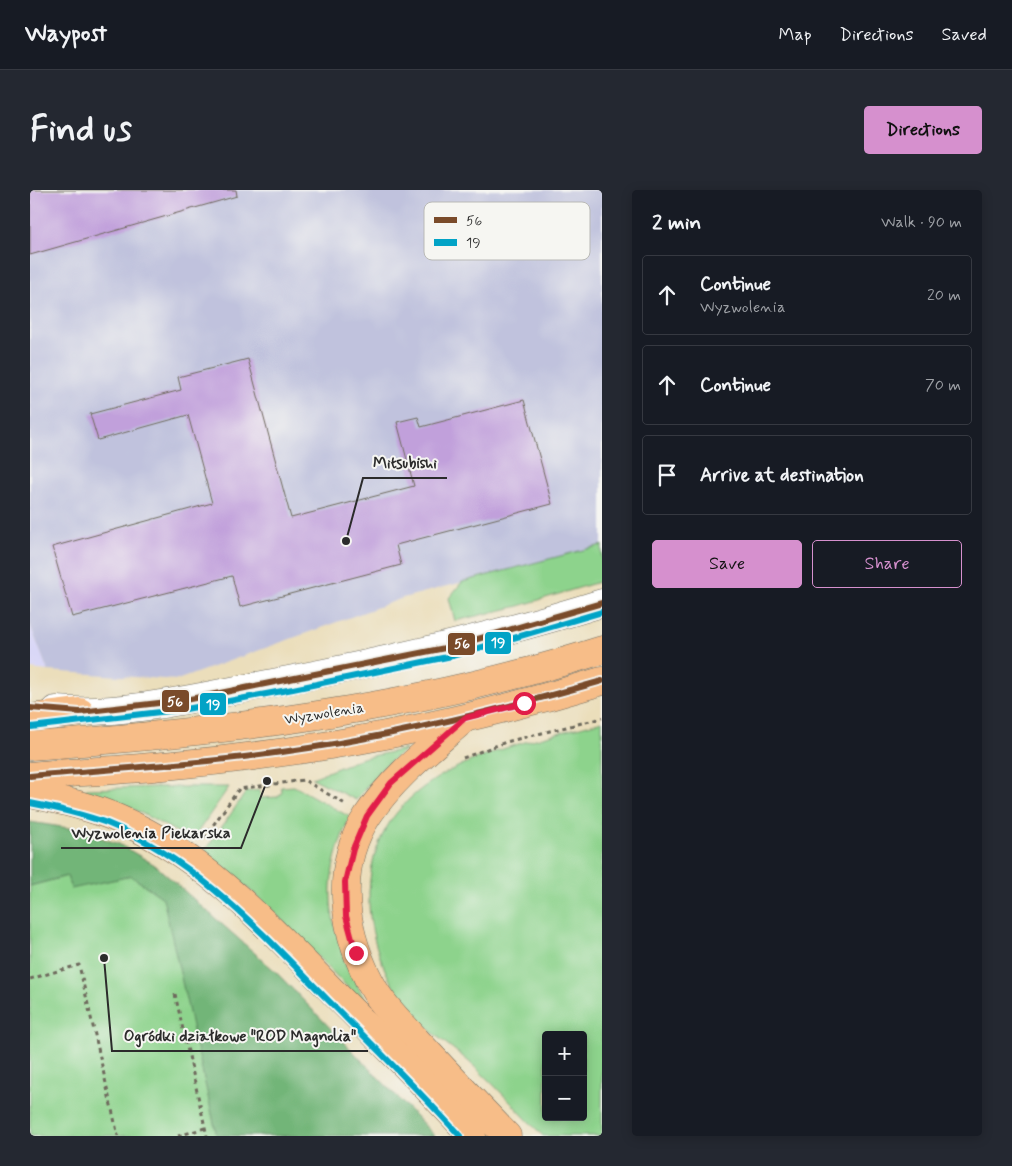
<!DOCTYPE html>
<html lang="en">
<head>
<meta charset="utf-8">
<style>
	:root { --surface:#171b24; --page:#242831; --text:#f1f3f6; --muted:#9ea1a6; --line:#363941; --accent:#d690ce }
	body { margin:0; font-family:Mynerve,sans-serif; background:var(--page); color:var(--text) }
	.controls { position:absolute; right:15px; bottom:15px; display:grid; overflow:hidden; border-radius:5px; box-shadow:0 2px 12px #0003 }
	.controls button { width:45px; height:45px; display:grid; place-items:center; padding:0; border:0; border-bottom:1px solid var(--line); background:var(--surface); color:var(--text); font:25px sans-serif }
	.stop { position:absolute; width:15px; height:15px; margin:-11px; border:4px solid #e11d48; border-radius:50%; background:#fff }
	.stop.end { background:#e11d48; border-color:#fff; box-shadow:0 1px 5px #0008 }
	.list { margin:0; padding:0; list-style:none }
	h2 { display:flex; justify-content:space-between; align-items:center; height:65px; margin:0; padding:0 20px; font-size:21px }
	h2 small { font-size:16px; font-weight:400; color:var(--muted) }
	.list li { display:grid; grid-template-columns:32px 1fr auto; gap:15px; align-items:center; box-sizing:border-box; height:80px; margin:0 10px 10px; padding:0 10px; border:1px solid var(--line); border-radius:5px }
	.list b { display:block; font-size:19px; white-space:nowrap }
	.list p { margin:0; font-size:16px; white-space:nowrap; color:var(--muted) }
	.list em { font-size:16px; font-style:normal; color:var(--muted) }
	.actions { display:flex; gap:10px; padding:15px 20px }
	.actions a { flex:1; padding:11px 0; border:1px solid var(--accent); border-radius:5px; text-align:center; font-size:18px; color:var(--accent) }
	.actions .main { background:var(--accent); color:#111 }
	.icon { flex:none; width:28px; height:28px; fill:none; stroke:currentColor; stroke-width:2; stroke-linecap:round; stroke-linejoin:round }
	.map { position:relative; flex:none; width:572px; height:946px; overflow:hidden; border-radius:5px }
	header { display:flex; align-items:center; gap:30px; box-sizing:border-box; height:70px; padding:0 25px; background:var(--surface); border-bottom:1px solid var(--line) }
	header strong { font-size:24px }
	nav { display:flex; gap:28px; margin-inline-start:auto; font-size:18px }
	.intro { display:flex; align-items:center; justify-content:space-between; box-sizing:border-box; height:120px; padding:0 30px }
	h1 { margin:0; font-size:35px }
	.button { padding:12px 22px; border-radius:5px; background:var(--accent); color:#111; font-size:18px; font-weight:700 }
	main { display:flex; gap:30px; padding:0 30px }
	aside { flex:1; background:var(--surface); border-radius:5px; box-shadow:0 2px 12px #0003 }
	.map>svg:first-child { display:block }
	.built { fill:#d9d7f7 }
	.industrial { fill:#c0c2dd }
	.green { fill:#8dd38c; stroke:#5c7f5c; fill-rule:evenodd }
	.forest { fill:#72b578; stroke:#4e7052 }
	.building { fill:#c1a0db }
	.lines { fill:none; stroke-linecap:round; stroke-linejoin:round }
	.minor-casing { stroke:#6e6a5d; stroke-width:29 }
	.major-casing { stroke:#6e6a5d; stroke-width:29 }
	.path { stroke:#6e6a5d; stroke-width:3; stroke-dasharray:4 4; stroke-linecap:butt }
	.minor { stroke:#fff; stroke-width:28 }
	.major { stroke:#f7bd88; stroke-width:28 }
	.bus-1-casing { stroke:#f6f6f2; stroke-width:10 }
	.bus-2-casing { stroke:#f6f6f2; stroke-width:10 }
	.bus-1 { stroke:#7a4b2a; stroke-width:6 }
	.bus-2 { stroke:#02a3c6; stroke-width:6 }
	.route { stroke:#e11d48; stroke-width:6 }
	.labels { text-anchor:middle; stroke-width:4; stroke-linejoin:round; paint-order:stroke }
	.street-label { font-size:15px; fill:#2b2b2b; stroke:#f6f6f2 }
	.key { fill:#f6f6f2; stroke:#b9b9b6; stroke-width:1 }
	.key-label { font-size:14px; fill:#2b2b2b }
	.leader { fill:none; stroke:#2b2b2b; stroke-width:2 }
	.callout-dot { fill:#2b2b2b; stroke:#f6f6f2; stroke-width:2 }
	.callout-label { font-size:16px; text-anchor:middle; font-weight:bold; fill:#2b2b2b; stroke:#f6f6f2; stroke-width:4; stroke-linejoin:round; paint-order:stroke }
	.line-badge { stroke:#f6f6f2; stroke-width:2 }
	.badge-label { font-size:14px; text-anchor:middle; font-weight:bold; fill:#fff }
</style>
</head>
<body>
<header>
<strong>Waypost</strong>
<nav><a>Map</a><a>Directions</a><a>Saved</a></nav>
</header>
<div class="intro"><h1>Find us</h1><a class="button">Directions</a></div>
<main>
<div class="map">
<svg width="572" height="946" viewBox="0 0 572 946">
	<rect width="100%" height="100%" fill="#f6f6f2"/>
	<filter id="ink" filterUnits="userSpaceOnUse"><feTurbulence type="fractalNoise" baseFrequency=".02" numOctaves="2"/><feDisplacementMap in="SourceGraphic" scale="10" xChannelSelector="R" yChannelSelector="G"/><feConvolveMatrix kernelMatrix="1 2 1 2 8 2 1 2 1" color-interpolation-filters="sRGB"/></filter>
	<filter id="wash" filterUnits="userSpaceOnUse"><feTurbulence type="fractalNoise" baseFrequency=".0096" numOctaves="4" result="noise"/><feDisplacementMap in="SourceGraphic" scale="20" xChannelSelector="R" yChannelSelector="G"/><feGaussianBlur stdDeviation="1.12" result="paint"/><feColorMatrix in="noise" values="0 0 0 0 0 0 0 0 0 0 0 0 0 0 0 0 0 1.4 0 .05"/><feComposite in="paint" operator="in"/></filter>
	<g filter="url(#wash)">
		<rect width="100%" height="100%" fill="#ebdebb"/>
		<!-- built -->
		<path class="built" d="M 0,434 L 18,481 L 0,479 Z"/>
		<!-- industrial -->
		<path class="industrial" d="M 0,0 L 572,0 L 572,355 L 373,408 L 147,490 L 18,481 L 0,434 Z"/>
		<!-- green -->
		<g class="green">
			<path d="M 572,355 L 572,391 L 489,416 L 425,431 L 419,408 L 432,392 Z"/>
			<path d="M 572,531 L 572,946 L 513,946 C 491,924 470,900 447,879 C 426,859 400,844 381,822 C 357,794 340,750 339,713 C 336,579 471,560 572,531 ZM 516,845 L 553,845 L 553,927 L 516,927 Z"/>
			<path d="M 376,559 L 352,578 L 326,610 L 282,588 L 333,568 Z"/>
			<path d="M 264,596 L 320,627 C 285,703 302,746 338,816 L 335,815 L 237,715 L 175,661 L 216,602 L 229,600 L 231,608 L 248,607 L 252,602 L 251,597 Z"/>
			<path d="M 130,597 L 199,597 L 162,650 L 94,614 L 55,604 L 54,601 L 57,599 Z"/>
			<path d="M 37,686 L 41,698 L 101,686 L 134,708 L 187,946 L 0,946 L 0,696 Z"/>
		</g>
		<!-- forest -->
		<path class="forest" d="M 0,632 L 45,639 L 89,654 L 125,675 L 245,781 L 405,946 L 187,946 L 133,708 L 101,686 L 41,699 L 37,686 L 0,696 Z"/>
		<g id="blocks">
			<!-- building -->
			<g class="building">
				<path d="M 0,0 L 206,0 L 207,6 L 0,65 Z"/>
				<path d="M 218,169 L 261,328 L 384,296 L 367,232 L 388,227 L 391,237 L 494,210 L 522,314 L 366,355 L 371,375 L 210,417 L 202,386 L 42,427 L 22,357 L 182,313 L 158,225 L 68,250 L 60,224 L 151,200 L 148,187 Z"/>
			</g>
		</g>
	</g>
	<g filter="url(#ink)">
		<use href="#blocks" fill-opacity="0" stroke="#6e6a5d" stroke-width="1"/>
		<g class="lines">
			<!-- minor casing -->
			<g class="minor-casing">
				<path id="minor" d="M 26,520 C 86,526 162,509 222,497 C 340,475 457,449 572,413"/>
			</g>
			<!-- major casing -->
			<g class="major-casing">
				<g id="major">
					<path d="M 0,528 L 50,522"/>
					<path d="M 434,529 C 400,559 363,587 338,625 C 302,679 314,748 345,801 C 355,818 373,835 386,850 C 416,882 446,914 477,946"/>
					<path d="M 0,556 C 193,542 387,519 572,460"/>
					<path d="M 0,586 C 48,582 96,580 144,575 C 289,562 433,533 572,491"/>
					<path d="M 0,604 C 30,610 63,617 91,630 C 177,668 240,738 305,804 C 351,850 398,897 442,946"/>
				</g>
			</g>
			<!-- path -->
			<g class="path">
				<path d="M 433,568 L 476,552 L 572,528"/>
				<path d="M 174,648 L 209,599 L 274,590 L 315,614"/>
				<path d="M 0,789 L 49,775 L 88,946"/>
				<path d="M 145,804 L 177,946"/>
				<path d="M 148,946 L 175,938"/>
			</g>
			<!-- minor -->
			<use href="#minor" class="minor"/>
			<!-- major -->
			<use href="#major" class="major"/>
			<!-- bus-1 casing -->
			<g class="bus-1-casing">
				<g id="bus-1">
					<path d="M 0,518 L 50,522 L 155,510 L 420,457 L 572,413"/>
					<path d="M 0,586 C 84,579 168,574 252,562 C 360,547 467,521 572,491"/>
				</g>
			</g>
			<!-- bus-2 casing -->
			<g class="bus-2-casing">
				<g id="bus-2">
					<path d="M 1,537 L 156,519 L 263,499 L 422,466 L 572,422"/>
					<path d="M 0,613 C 26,618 52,624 77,633 C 166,669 232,743 298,810 C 343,855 388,899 430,946"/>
				</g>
			</g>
			<!-- bus-1 -->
			<use href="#bus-1" class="bus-1"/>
			<!-- bus-2 -->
			<use href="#bus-2" class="bus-2"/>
		</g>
	</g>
	<g class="lines" filter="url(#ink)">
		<!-- route -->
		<path class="route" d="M 326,763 L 316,726 L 315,692 L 323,659 L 337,626 L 361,593 L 435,528 L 494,513"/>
	</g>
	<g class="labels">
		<!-- street labels -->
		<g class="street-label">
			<text transform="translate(294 523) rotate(-9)" y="5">Wyzwolenia</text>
		</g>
	</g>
	<!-- legend -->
	<rect x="394" y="12" width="166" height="58" rx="8" class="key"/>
	<rect x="404" y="27" width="23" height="6" fill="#7a4b2a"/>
	<rect x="404" y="49" width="23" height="7" fill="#02a3c6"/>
	<g class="key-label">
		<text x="436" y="35">56</text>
		<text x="436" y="57">19</text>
	</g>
	<!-- callouts -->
	<path class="leader" d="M316 351L333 288H417M237 591L211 658H31M74 768L82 861H338"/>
	<g class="callout-dot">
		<circle cx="316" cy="351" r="5"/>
		<circle cx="237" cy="591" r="5"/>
		<circle cx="74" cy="768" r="5"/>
	</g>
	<g class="callout-label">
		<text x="375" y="278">Mitsubishi</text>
		<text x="121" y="648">Wyzwolenia Piekarska</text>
		<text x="210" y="851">Ogródki działkowe "ROD Magnolia"</text>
	</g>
	<g class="line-badge">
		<rect x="454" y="441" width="28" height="24" rx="5" fill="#02a3c6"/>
		<rect x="417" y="442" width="29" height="24" rx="5" fill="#7a4b2a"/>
		<rect x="131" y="499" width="29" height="24" rx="5" fill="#7a4b2a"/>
		<rect x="169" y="502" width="28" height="24" rx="5" fill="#02a3c6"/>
	</g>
	<g class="badge-label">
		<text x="468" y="457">19</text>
		<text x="432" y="458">56</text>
		<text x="145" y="516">56</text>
		<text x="183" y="519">19</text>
	</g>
</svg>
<div class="controls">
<button>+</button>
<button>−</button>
</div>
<div class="stop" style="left:494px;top:513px"></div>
<div class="stop end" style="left:326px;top:763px"></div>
</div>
<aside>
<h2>2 min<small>Walk · 90 m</small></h2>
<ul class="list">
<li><svg class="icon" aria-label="ahead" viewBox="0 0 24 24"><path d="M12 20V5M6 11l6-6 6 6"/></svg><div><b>Continue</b><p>Wyzwolenia</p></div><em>20 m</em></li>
<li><svg class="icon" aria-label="ahead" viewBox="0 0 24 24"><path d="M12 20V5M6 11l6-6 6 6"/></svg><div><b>Continue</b></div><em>70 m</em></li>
<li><svg class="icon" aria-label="arrive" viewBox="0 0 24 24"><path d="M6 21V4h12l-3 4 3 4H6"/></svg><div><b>Arrive at destination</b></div></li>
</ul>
<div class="actions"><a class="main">Save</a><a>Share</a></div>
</aside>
</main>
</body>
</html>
